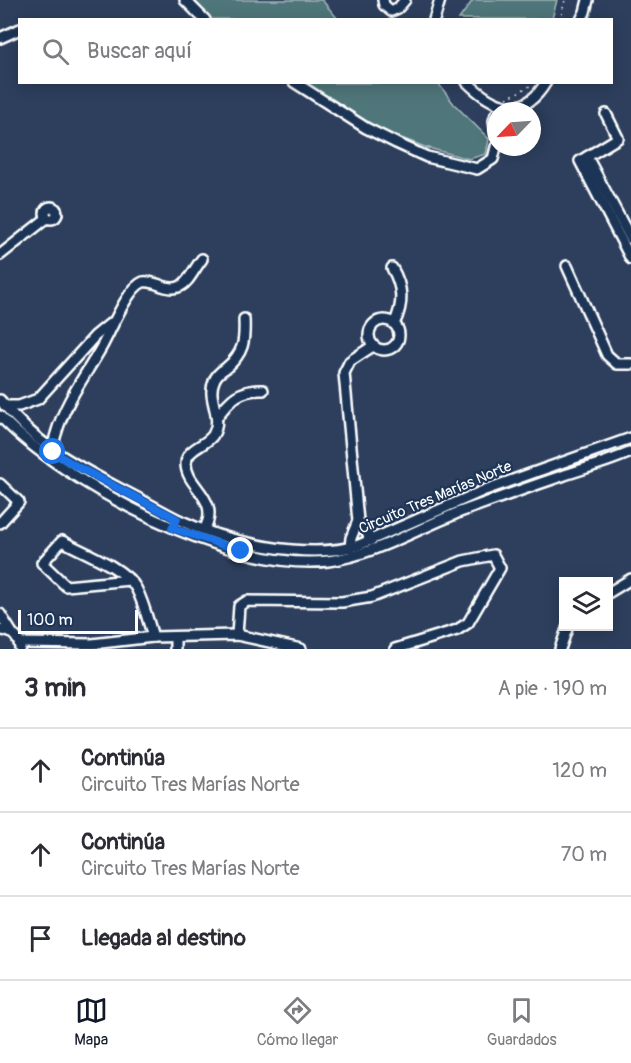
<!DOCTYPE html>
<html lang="es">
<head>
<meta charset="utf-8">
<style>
	:root { --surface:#fff; --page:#f2f2f3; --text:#2b2b33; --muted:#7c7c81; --line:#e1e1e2; --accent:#111827 }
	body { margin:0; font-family:Pangolin,sans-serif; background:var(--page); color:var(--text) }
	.controls { position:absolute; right:18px; bottom:18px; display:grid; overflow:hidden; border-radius:0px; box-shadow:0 3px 15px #0003 }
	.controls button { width:54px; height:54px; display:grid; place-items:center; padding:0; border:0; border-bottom:2px solid var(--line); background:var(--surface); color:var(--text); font:30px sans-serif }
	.compass { position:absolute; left:487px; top:102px; width:54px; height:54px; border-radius:50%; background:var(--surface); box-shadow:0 3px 15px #0003; rotate:245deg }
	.scale { position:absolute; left:18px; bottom:15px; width:120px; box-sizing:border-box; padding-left:6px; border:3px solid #fff; border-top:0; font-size:16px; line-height:21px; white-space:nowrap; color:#fff; -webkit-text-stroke:4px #1d3557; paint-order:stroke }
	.stop { position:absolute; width:18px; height:18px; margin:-14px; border:4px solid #1a73e8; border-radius:50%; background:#fff }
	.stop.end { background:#1a73e8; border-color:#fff; box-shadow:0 2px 6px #0008 }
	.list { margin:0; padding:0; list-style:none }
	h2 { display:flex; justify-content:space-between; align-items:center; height:78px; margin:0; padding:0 24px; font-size:26px }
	h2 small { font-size:20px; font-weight:400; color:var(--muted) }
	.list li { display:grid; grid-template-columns:39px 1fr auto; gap:18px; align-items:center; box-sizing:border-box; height:84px; padding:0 24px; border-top:2px solid var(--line) }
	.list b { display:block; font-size:22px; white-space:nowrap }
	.list p { margin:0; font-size:20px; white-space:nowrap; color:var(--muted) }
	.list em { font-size:20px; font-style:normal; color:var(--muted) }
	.icon { flex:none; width:33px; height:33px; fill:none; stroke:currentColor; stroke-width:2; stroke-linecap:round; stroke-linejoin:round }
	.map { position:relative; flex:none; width:631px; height:649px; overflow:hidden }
	.search { position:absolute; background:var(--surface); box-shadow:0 3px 15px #0003; left:18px; right:18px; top:18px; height:66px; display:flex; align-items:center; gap:15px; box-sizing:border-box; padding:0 21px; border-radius:0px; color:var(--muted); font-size:22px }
	.sheet { height:330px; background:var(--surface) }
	nav { display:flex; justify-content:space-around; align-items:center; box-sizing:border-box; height:84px; border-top:2px solid var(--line); background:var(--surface); font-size:16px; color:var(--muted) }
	nav a { display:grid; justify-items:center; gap:3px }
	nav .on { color:var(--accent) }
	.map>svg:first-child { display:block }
	.green { fill:#4f767a; stroke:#a7babc; stroke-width:1.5 }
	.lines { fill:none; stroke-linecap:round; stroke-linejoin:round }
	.minor-casing { stroke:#fff; stroke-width:14 }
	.path { stroke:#fff; stroke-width:1.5; stroke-dasharray:1.5 4.5; stroke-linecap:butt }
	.minor { stroke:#1d3557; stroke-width:9 }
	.route { stroke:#1a73e8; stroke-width:8 }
	.labels { text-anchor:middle; stroke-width:4.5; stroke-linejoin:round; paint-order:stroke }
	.street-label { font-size:15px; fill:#fff; stroke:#1d3557 }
</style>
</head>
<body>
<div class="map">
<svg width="631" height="649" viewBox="0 0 631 649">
	<rect width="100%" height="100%" fill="#2d3f5d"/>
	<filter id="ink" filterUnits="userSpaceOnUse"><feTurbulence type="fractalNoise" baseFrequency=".0167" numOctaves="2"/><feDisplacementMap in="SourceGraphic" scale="12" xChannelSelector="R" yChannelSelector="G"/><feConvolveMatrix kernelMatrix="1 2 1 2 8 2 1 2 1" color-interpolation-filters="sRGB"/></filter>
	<g filter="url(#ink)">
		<!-- green -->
		<g class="green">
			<path d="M 190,0 L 322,0 L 338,19 L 212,19 Z"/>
			<path d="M 473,0 L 557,0 L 552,19 L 459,19 Z"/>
			<path d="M 305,83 L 438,83 L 454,104 L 489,139 L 486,154 L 469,159 L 425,147 L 386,132 L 355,119 L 341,105 L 326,102 Z"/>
		</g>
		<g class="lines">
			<!-- minor casing -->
			<g class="minor-casing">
				<g id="minor">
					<path d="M 185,0 L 205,20"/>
					<path d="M 383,0 L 384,5 L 391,11 L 398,8 L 405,0"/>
					<path d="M 434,20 L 440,0"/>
					<path d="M 581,20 L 585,12 L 588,0"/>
					<path d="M 0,38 L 20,29"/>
					<path d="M 294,82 L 366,128 L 396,143 L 427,157 L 477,169 L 493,159 L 496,147"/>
					<path d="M 467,82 C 494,108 523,121 546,82"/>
					<path d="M 496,114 L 494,121 L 496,136"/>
					<path d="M 606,114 L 618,138 L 580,161 L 631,259"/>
					<path d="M 587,157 L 631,239"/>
					<circle cx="51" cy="213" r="6"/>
					<path d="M 0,255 L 47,218"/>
					<path d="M 567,266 L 607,355 L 617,364 L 631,364"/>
					<path d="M 392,268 C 403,287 404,304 394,324"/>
					<circle cx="384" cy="335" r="15"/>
					<path d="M 0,400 C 37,446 73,464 124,491 C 142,500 159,510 177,519 C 225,542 308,561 359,545 L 485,490 L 631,438"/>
					<path d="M 5,406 L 19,406 L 38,399 L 95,336 L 111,323"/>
					<path d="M 0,416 C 64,484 233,573 328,561 C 374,555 417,529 460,512 C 494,500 528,487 562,476 C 585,468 609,462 631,452"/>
					<path d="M 217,417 C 230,399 240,389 263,390"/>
					<path d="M 53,452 C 54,446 54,439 56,434 C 65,402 85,376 101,348 C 110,333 127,288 143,282 C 148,281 153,283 157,284 C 185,296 187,279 202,259"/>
					<path d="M 0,484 L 19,502 L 0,523"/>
					<path d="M 358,521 L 367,532 L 370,541"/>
					<path d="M 204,530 C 222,499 186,487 186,464 C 186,448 206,446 213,435 C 224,417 206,399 214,381 C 216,375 221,371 226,368 C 244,353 245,341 244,319"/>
					<path d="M 350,548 L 351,538 L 358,521 L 344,373 L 350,361 L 373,346"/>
					<path d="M 130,580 L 66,586 L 42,563 L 62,541 C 83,552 125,568 136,588 C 144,603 148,621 153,637"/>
					<path d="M 608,593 L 631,579"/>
					<path d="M 0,614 L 12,633"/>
					<path d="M 0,630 C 11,630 19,637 20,648"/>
					<path d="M 237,635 L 239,606 L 247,601 L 342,602 L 372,597 L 463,561 L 493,555 L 500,568 L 468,623 L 457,630 L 395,649"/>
					<path d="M 175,637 L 175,649"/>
					<path d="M 20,643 L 92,644 L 153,637 L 237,635 L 301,649"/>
					<path d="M 560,649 L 568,626"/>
				</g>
			</g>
			<!-- path -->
			<g class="path">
				<path d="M 560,20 L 565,0"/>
				<path d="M 507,98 L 532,85"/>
			</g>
			<!-- minor -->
			<use href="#minor" class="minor"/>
		</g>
	</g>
	<g class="lines" filter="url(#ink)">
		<!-- route -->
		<path class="route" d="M 53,452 L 76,466 L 177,519 L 172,528 L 241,551"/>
	</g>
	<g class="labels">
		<!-- street labels -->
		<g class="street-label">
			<text transform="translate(435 497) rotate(-23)" y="5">Circuito Tres Marías Norte</text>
		</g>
	</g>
</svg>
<div class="controls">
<button><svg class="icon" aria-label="layers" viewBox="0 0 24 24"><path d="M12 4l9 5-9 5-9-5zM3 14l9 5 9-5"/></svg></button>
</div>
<svg class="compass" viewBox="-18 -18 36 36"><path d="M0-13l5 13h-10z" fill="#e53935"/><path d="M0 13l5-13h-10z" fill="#7c7c81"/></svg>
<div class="scale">100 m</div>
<div class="stop" style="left:53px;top:452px"></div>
<div class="stop end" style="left:241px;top:551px"></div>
<div class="search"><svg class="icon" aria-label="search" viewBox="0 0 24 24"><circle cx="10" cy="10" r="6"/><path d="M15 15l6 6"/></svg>Buscar aquí</div>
</div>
<section class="sheet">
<h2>3 min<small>A pie · 190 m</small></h2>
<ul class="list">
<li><svg class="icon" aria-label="ahead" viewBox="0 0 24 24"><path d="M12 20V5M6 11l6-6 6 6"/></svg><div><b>Continúa</b><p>Circuito Tres Marías Norte</p></div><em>120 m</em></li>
<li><svg class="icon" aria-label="ahead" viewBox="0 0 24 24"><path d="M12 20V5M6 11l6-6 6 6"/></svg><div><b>Continúa</b><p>Circuito Tres Marías Norte</p></div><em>70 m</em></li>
<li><svg class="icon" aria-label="arrive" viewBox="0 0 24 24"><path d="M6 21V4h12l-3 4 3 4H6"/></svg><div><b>Llegada al destino</b></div></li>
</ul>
</section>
<nav>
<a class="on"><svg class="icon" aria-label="map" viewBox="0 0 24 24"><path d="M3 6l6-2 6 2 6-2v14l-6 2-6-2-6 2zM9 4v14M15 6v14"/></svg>Mapa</a>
<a><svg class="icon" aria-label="directions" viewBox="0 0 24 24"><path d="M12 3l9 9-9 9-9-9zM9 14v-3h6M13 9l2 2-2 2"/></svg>Cómo llegar</a>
<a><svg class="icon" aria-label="saved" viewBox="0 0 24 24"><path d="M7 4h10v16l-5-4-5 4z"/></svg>Guardados</a>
</nav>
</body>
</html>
